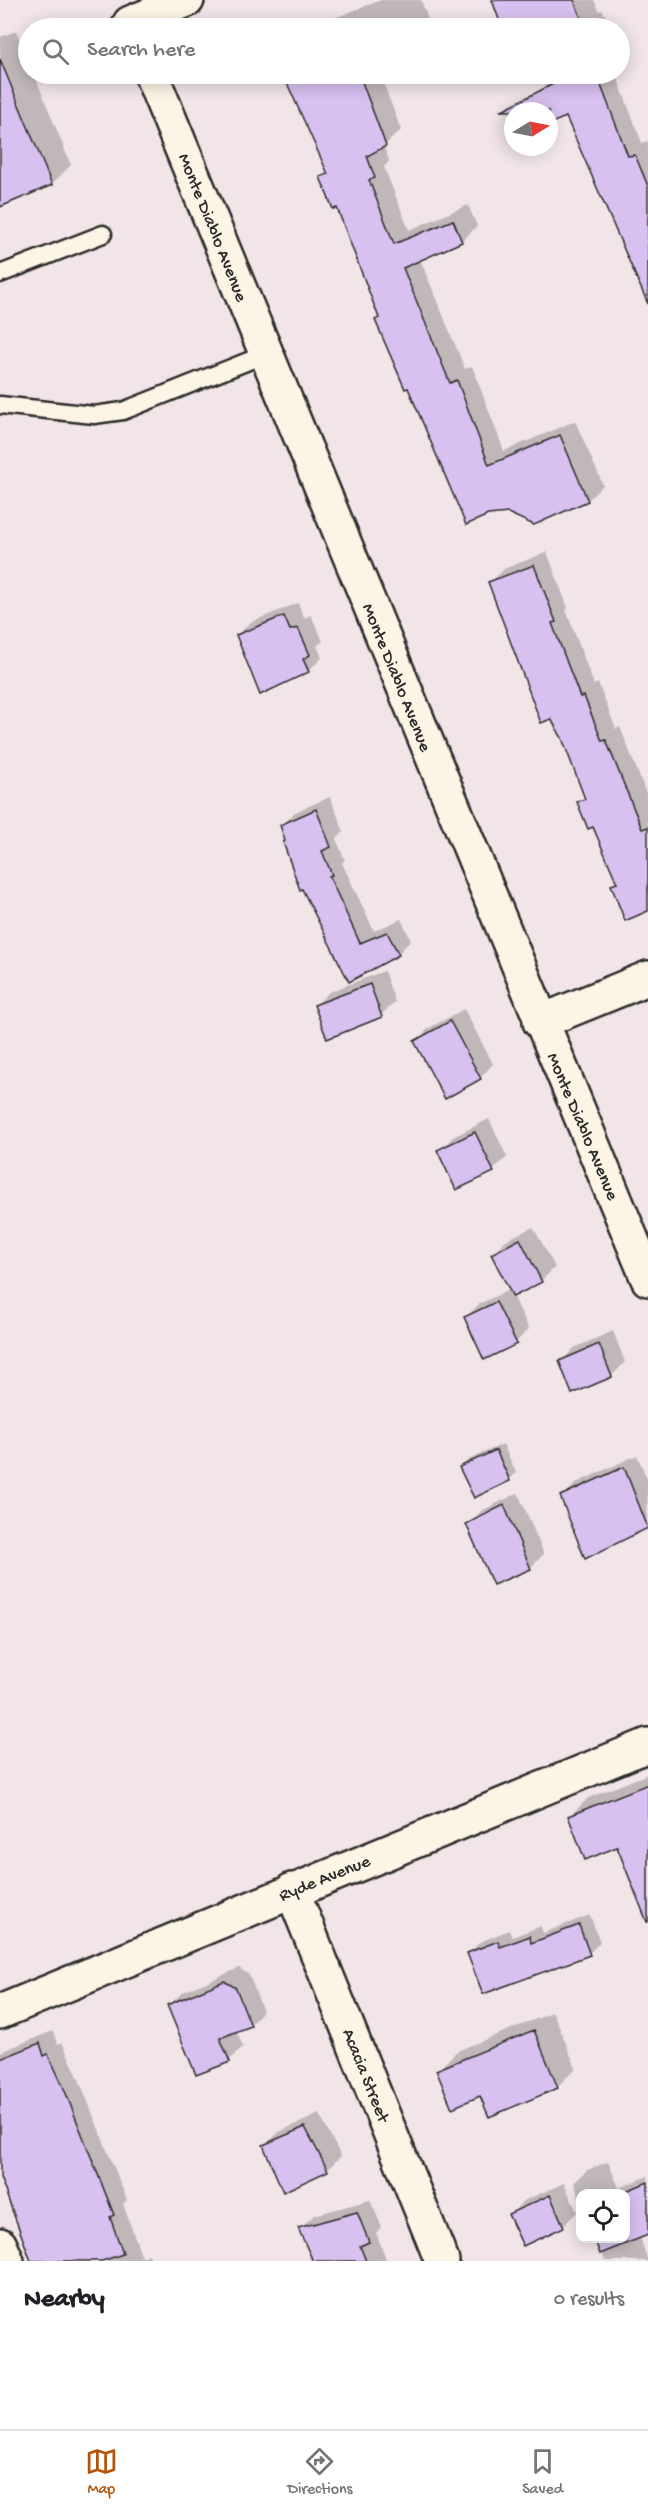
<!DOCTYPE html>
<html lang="en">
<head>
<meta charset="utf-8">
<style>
	:root { --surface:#fff; --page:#f6f6f6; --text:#202124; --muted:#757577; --line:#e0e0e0; --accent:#b45309 }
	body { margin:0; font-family:"Gochi Hand",sans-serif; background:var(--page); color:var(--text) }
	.controls { position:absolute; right:18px; bottom:18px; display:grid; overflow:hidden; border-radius:12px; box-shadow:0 3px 15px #0003 }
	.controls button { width:54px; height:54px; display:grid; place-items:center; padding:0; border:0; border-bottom:2px solid var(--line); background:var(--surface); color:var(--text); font:30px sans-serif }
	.compass { position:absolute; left:504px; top:102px; width:54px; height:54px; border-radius:50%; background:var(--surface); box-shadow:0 3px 15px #0003; rotate:80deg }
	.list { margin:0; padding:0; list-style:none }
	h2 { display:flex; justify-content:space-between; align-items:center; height:78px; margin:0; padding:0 24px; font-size:26px }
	h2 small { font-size:20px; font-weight:400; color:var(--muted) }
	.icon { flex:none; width:33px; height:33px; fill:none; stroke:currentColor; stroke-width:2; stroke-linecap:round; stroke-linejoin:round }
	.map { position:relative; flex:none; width:648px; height:2261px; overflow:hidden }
	.search { position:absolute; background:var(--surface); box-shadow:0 3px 15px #0003; left:18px; right:18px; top:18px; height:66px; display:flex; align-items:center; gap:15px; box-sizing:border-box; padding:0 21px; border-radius:33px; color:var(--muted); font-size:22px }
	.sheet { height:168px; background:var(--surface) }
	nav { display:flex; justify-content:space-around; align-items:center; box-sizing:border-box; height:84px; border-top:2px solid var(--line); background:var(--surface); font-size:16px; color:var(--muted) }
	nav a { display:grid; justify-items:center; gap:3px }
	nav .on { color:var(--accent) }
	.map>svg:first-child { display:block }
	.shadow { fill:#0003 }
	.building { fill:#d8c0f0; stroke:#2b2b2b; stroke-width:1.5 }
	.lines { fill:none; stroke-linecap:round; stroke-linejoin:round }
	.lane-casing { stroke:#2b2b2b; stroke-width:21 }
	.street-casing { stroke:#2b2b2b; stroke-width:38 }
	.secondary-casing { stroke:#2b2b2b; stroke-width:38 }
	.lane { stroke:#fcf5e5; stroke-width:16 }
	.street { stroke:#fcf5e5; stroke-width:33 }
	.secondary { stroke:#fcf5e5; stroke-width:33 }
	.labels { text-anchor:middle; stroke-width:4.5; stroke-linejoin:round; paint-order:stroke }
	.street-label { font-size:18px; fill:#2b2b2b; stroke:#fcf5e5 }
</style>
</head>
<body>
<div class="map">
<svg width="648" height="2261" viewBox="0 0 648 2261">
	<rect width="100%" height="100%" fill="#f1e5e8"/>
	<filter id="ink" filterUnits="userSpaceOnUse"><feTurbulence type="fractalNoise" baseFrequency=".0167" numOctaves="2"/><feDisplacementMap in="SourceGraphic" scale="12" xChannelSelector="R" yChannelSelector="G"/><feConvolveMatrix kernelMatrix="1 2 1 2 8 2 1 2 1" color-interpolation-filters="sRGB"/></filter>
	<g filter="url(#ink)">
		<!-- shadow -->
		<g class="shadow">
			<path d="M 381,0 L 421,0 L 428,19 L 419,28 L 308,28 Z"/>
			<path d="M 493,0 L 594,0 L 599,11 L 603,10 L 610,28 L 541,28 L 537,21 L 520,28 L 504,28 Z"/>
			<path d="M 16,31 L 28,61 L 28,74 L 34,74 L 71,165 L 52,184 L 0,205 L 0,37 Z"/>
			<path d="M 293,74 L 380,74 L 401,130 L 384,146 L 389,161 L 384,167 L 409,230 L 468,205 L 477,226 L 462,241 L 420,259 L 465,369 L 472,366 L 504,451 L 575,421 L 603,485 L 588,500 L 534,523 L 508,511 L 380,317 L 338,206 L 322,177 L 328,170 L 288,83 L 294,77 Z"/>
			<path d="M 560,74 L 616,74 L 642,143 L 648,141 L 648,302 L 601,187 L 597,189 L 567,115 L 549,122 L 549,111 L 540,111 L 534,95 Z"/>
			<path d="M 547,552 L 568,608 L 566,610 L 594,685 L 598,683 L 616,729 L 620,727 L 648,798 L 648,909 L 613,886 L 618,881 L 594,825 L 579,803 L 585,796 L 563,738 L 490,583 L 504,569 Z"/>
			<path d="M 298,603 L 304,618 L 311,615 L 323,641 L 317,646 L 322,658 L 308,671 L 237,635 L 251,622 Z"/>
			<path d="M 330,797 L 344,832 L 336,839 L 345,860 L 342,863 L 374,931 L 401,919 L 411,940 L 398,954 L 349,980 L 282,826 L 295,812 Z"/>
			<path d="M 384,971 L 395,1002 L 381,1015 L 316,1005 L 329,992 Z"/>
			<path d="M 464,1009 L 493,1064 L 480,1078 L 416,1041 L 429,1028 Z"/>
			<path d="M 489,1119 L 507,1157 L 493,1170 L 439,1151 L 453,1137 Z"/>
			<path d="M 533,1227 L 555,1267 L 541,1281 L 513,1295 L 529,1329 L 516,1342 L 465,1318 L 479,1304 L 511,1289 L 493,1254 L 506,1240 Z"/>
			<path d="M 613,1331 L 625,1362 L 612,1376 L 561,1362 L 574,1348 Z"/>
			<path d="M 503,1444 L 516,1473 L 509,1480 L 461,1467 L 468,1460 Z"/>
			<path d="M 637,1455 L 648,1481 L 647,1527 L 562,1497 L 576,1483 Z"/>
			<path d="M 518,1493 L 544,1554 L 530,1568 L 468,1525 L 481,1511 Z"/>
			<path d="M 648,1774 L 648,1921 L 617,1845 L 569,1817 L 588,1798 Z"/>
			<path d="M 590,1915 L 600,1942 L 589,1953 L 469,1953 L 480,1942 L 509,1930 L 512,1937 L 541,1926 L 543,1933 Z"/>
			<path d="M 239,1968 L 249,1975 L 263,2011 L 250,2025 L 236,2030 L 243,2047 L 229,2060 L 169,2005 L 183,1992 Z"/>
			<path d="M 553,2012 L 576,2068 L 557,2087 L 481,2094 L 438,2070 L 457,2051 Z"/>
			<path d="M 53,2031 L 58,2044 L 62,2042 L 76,2072 L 127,2200 L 123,2204 L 142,2257 L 149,2254 L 152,2261 L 61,2261 L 0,2174 L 0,2052 Z"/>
			<path d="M 319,2114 L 341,2156 L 327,2170 L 284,2190 L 265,2146 L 279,2132 Z"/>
			<path d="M 608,2162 L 619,2188 L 648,2176 L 648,2233 L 640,2237 L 648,2261 L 605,2261 L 596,2238 L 626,2238 L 626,2194 L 580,2194 L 580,2199 L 574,2183 L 587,2170 Z"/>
			<path d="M 564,2183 L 577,2212 L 563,2226 L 523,2244 L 510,2215 L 523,2201 Z"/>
			<path d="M 370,2200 L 382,2227 L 376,2233 L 387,2261 L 311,2261 L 309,2257 L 312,2254 L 300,2229 L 314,2215 Z"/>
		</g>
		<!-- building -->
		<g class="building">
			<path d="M 492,0 L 574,0 L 584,25 L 588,23 L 590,28 L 502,28 Z"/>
			<path d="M 0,59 L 52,185 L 0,207 Z"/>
			<path d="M 308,74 L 359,74 L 386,146 L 367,156 L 375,178 L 369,180 L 394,244 L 453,220 L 462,242 L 403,268 L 450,383 L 457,380 L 489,465 L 560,435 L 588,501 L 534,525 L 508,513 L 488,515 L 466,525 L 408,388 L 405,389 L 375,320 L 379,318 L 337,208 L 333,209 L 320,177 L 328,174 L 287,83 Z"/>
			<path d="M 564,74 L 607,74 L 609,79 L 600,83 L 628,156 L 635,155 L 648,186 L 648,304 L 566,117 L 549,124 L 549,111 L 500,111 L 565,78 Z"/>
			<path d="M 534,565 L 556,622 L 552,623 L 580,697 L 584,696 L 602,741 L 606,740 L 642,829 L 648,827 L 648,911 L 625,921 L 611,885 L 617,883 L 593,827 L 588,829 L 577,802 L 585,799 L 562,738 L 551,719 L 541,723 L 488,582 Z"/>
			<path d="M 284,616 L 290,630 L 298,628 L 310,655 L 303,659 L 309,672 L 260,695 L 236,635 Z"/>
			<path d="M 316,809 L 331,847 L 322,851 L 332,875 L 329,876 L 360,943 L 387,932 L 399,955 L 349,982 L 302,889 L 300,890 L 283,842 L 285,841 L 280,825 Z"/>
			<path d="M 370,984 L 382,1017 L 327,1039 L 314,1005 Z"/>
			<path d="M 450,1021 L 481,1079 L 445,1099 L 414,1041 Z"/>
			<path d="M 475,1132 L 494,1172 L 456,1190 L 437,1150 Z"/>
			<path d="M 520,1239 L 542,1282 L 513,1297 L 491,1254 Z"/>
			<path d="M 496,1302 L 517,1344 L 484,1360 L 464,1317 Z"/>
			<path d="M 599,1344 L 612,1377 L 572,1394 L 559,1361 Z"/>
			<path d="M 496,1450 L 510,1481 L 474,1498 L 459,1467 Z"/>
			<path d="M 624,1467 L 648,1528 L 585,1559 L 560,1496 Z"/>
			<path d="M 504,1505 L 531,1569 L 493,1585 L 466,1524 Z"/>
			<path d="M 648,1784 L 648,1922 L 647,1922 L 617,1847 L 585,1860 L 568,1816 Z"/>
			<path d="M 579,1925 L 590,1955 L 483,1994 L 467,1953 L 498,1941 L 500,1947 L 530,1936 L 531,1943 Z"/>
			<path d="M 224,1981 L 236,1988 L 251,2026 L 220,2038 L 230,2062 L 196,2075 L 167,2005 Z"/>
			<path d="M 534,2030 L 558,2088 L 489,2117 L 480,2096 L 452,2108 L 436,2070 Z"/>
			<path d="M 40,2043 L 44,2056 L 48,2054 L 63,2086 L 114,2215 L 110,2217 L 123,2254 L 102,2261 L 31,2261 L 0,2177 L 0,2059 Z"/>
			<path d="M 305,2127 L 328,2171 L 283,2192 L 263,2145 Z"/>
			<path d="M 648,2182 L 648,2235 L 600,2254 L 594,2238 L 626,2238 L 626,2193 L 621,2193 Z"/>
			<path d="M 550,2195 L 564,2227 L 523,2246 L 508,2214 Z"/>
			<path d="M 357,2212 L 369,2242 L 360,2246 L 366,2261 L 313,2261 L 298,2228 Z"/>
		</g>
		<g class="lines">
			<!-- lane casing -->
			<g class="lane-casing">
				<g id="lane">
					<path d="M 0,274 L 103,234"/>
					<path d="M 0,405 L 94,415 L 123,411 L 266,354"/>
				</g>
			</g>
			<!-- street casing -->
			<g class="street-casing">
				<g id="street">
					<path d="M 130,23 L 187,0"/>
					<path d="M 151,74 L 648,1279"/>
					<path d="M 540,1022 L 648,978"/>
					<path d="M 292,1890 L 442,2261"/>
					<path d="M 0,2245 L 7,2261"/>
				</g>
			</g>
			<!-- secondary casing -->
			<g class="secondary-casing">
				<path id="secondary" d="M 0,2012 L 648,1745"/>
			</g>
			<!-- lane -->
			<use href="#lane" class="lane"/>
			<!-- street -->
			<use href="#street" class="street"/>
			<!-- secondary -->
			<use href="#secondary" class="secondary"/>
		</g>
	</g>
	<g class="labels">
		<!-- street labels -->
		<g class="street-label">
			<text transform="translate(214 227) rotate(68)" y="6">Monte Diablo Avenue</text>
			<text transform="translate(398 677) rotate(68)" y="6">Monte Diablo Avenue</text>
			<text transform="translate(584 1126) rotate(67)" y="6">Monte Diablo Avenue</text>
			<text transform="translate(324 1877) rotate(-22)" y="6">Ryde Avenue</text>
			<text transform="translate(367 2075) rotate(68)" y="6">Acacia Street</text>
		</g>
	</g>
</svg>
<div class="controls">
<button><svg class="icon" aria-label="locate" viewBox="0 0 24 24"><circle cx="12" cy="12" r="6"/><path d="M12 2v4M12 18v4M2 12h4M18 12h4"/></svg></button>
</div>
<svg class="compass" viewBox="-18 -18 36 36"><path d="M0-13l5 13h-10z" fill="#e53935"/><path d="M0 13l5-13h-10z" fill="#757577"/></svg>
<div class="search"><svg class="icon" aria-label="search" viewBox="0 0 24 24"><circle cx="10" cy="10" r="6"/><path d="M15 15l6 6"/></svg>Search here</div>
</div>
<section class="sheet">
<h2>Nearby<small>0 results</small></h2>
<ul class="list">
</ul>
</section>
<nav>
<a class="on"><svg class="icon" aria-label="map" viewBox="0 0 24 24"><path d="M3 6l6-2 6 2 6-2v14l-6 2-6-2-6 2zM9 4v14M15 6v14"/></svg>Map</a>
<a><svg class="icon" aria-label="directions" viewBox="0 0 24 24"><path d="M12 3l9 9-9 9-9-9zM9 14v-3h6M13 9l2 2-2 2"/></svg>Directions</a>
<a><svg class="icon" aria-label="saved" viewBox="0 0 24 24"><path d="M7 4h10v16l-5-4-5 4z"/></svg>Saved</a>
</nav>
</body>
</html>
